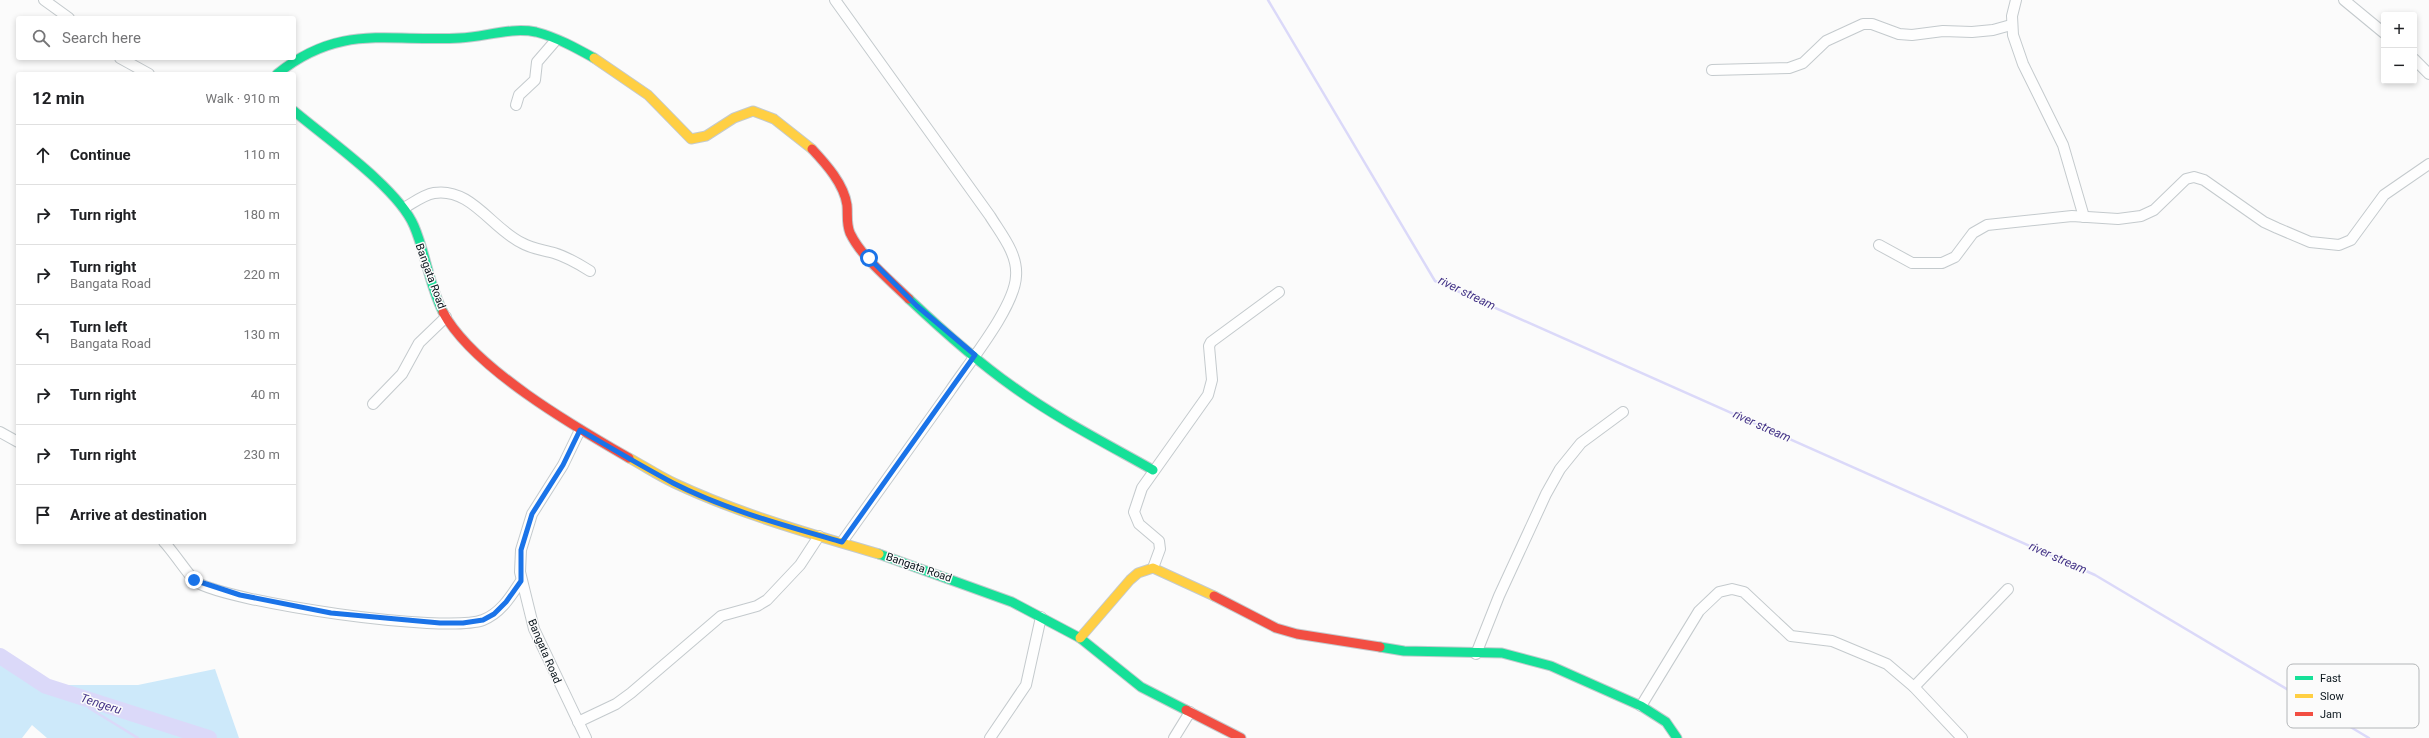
<!DOCTYPE html>
<html lang="en">
<head>
<meta charset="utf-8">
<style>
	:root { --surface:#fff; --page:#f2f2f2; --text:#202124; --muted:#757577; --line:#e0e0e0 }
	body { margin:0; font-family:Roboto,sans-serif; background:var(--page); color:var(--text) }
	.controls { position:absolute; right:12px; top:12px; display:grid; overflow:hidden; border-radius:4px; box-shadow:0 2px 6px #0003 }
	.controls button { width:36px; height:36px; display:grid; place-items:center; padding:0; border:0; border-bottom:1px solid var(--line); background:var(--surface); color:var(--text); font:20px sans-serif }
	.stop { position:absolute; width:12px; height:12px; margin:-9px; border:3px solid #1a73e8; border-radius:50%; background:#fff }
	.stop.end { background:#1a73e8; border-color:#fff; box-shadow:0 1px 4px #0008 }
	.list { margin:0; padding:0; list-style:none }
	h2 { display:flex; justify-content:space-between; align-items:center; height:52px; margin:0; padding:0 16px; font-size:17px }
	h2 small { font-size:13px; font-weight:400; color:var(--muted) }
	.list li { display:grid; grid-template-columns:26px 1fr auto; gap:12px; align-items:center; box-sizing:border-box; height:60px; padding:0 16px; border-top:1px solid var(--line) }
	.list b { display:block; font-size:15px; white-space:nowrap }
	.list p { margin:0; font-size:13px; white-space:nowrap; color:var(--muted) }
	.list em { font-size:13px; font-style:normal; color:var(--muted) }
	.icon { flex:none; width:22px; height:22px; fill:none; stroke:currentColor; stroke-width:2; stroke-linecap:round; stroke-linejoin:round }
	.map { position:relative; flex:none; width:2429px; height:738px; overflow:hidden }
	.search { position:absolute; background:var(--surface); box-shadow:0 2px 6px #0003; left:16px; top:16px; width:280px; height:44px; display:flex; align-items:center; gap:10px; box-sizing:border-box; padding:0 14px; border-radius:4px; color:var(--muted); font-size:15px }
	.panel { position:absolute; background:var(--surface); box-shadow:0 2px 6px #0003; left:16px; top:72px; width:280px; height:472px; border-radius:4px }
	.map>svg:first-child { display:block }
	.green { fill:#cde9fa }
	.lines { fill:none; stroke-linecap:round; stroke-linejoin:round }
	.stream { stroke:#dbd9f9; stroke-width:2.5 }
	.river { stroke:#dbd9f9; stroke-width:16 }
	.street-casing { stroke:#c4cacd; stroke-width:12 }
	.fast-casing { stroke:#c4cacd; stroke-width:11 }
	.slow-casing { stroke:#c4cacd; stroke-width:11 }
	.jam-casing { stroke:#c4cacd; stroke-width:11 }
	.street { stroke:#fefefe; stroke-width:10 }
	.fast { stroke:#16e098; stroke-width:9 }
	.slow { stroke:#ffcf43; stroke-width:9 }
	.jam { stroke:#f24e42; stroke-width:9 }
	.route { stroke:#1a73e8; stroke-width:5 }
	.labels { text-anchor:middle; stroke-width:3; stroke-linejoin:round; paint-order:stroke }
	.street-label { font-size:11px; fill:#0a151c; stroke:#fbfbfb }
	.water-label { font-size:12px; font-style:italic; fill:#443487; stroke:#fbfbfb }
	.key { fill:#fbfbfb; stroke:#b3b6b8; stroke-width:1 }
	.key-label { font-size:11px; fill:#0a151c }
</style>
</head>
<body>
<div class="map">
<svg width="2429" height="738" viewBox="0 0 2429 738">
	<rect width="100%" height="100%" fill="#fbfbfb"/>
	<!-- green -->
	<path class="green" d="M 0,654 L 51,685 L 138,685 L 215,669 L 239,738 L 47,738 L 32,725 L 22,738 L 0,738 Z"/>
	<g class="lines">
		<!-- stream -->
		<g class="stream">
			<path d="M 1268,0 L 1435,281 L 2095,575 L 2369,738"/>
			<path d="M 0,654 L 34,675"/>
			<path d="M 89,708 L 138,738"/>
		</g>
		<!-- river -->
		<path class="river" d="M 0,656 L 46,686 L 209,738"/>
		<!-- street casing -->
		<g class="street-casing">
			<g id="street">
				<path d="M 44,0 L 69,18"/>
				<path d="M 835,0 L 990,216 C 1001,234 1018,254 1016,276 C 1015,307 968,364 950,391 C 914,441 878,492 842,542"/>
				<path d="M 2016,0 L 2012,16 L 2013,35 L 2023,64 L 2063,145 L 2084,217"/>
				<path d="M 2344,0 L 2384,33"/>
				<path d="M 120,58 L 149,74"/>
				<path d="M 2414,59 L 2429,74"/>
				<path d="M 1712,70 L 1789,68 L 1803,63 L 1826,41 L 1863,24 L 1872,24 L 1899,34 L 1912,35 L 1943,31 L 1972,32 L 1993,30 L 2011,25"/>
				<path d="M 516,105 L 519,95 L 535,80 L 537,62 L 556,40"/>
				<path d="M 404,208 C 413,203 423,195 434,193 C 471,187 492,229 522,243 C 532,249 544,250 554,253 C 567,257 579,264 590,271"/>
				<path d="M 1879,245 L 1912,263 L 1942,263 L 1955,257 L 1973,233 L 1987,225 L 2072,216 L 2118,219 L 2141,216 L 2154,210 L 2186,179 L 2194,177 L 2204,180 L 2264,222 L 2277,228 L 2310,242 L 2339,245 L 2351,240 L 2384,195 L 2429,164"/>
				<path d="M 373,404 L 402,374 L 419,343 L 446,317"/>
				<path d="M 580,430 L 563,465 L 532,514 L 521,550 L 520,572 L 534,629 L 586,738"/>
				<path d="M 0,432 L 18,442"/>
				<path d="M 164,542 C 172,550 190,577 196,582 C 232,603 445,634 483,620 C 501,613 511,596 521,581"/>
				<path d="M 1153,568 L 1160,549 L 1159,541 L 1139,524 L 1134,512 L 1142,488 L 1208,395 L 1212,380 L 1209,346 L 1211,342 L 1279,292"/>
				<path d="M 1476,654 L 1499,596 L 1546,494 L 1560,469 L 1581,443 L 1623,412"/>
				<path d="M 1914,687 L 2008,589"/>
				<path d="M 1641,706 L 1699,611 L 1719,592 L 1732,589 L 1744,592 L 1791,636 L 1832,641 L 1887,664 L 1914,687 L 1962,738"/>
				<path d="M 578,722 L 616,704 L 631,693 L 721,616 L 757,606 L 767,600 L 800,565 L 819,536"/>
				<path d="M 990,738 L 1026,685 L 1041,617"/>
				<path d="M 1174,738 L 1190,712"/>
			</g>
		</g>
		<!-- fast casing -->
		<g class="fast-casing">
			<g id="fast">
				<path d="M 277,74 C 340,23 387,42 460,38 C 485,37 510,27 536,32 C 556,37 576,48 594,58"/>
				<path d="M 294,111 C 327,139 398,188 414,226 C 426,254 429,285 443,312"/>
				<path d="M 909,299 C 942,330 975,360 1012,386 C 1056,418 1105,443 1153,470"/>
				<path d="M 879,554 L 1012,602 L 1080,638 L 1141,687 L 1186,710"/>
				<path d="M 1380,647 L 1404,651 L 1502,653 L 1551,666 L 1641,706 L 1666,722 L 1677,738"/>
			</g>
		</g>
		<!-- slow casing -->
		<g class="slow-casing">
			<g id="slow">
				<path d="M 594,58 L 648,95 L 691,139 L 706,136 L 734,118 L 753,111 L 774,119 L 812,149"/>
				<path d="M 629,458 C 644,466 659,476 674,483 C 740,514 810,534 879,554"/>
				<path d="M 1080,638 L 1130,580 L 1138,573 L 1153,568 L 1214,596"/>
			</g>
		</g>
		<!-- jam casing -->
		<g class="jam-casing">
			<g id="jam">
				<path d="M 812,149 C 826,164 844,184 847,205 C 848,215 846,223 850,233 C 862,258 889,279 909,299"/>
				<path d="M 443,312 C 473,368 575,427 629,458"/>
				<path d="M 1214,596 L 1276,628 L 1297,634 L 1380,647"/>
				<path d="M 1186,710 L 1241,738"/>
			</g>
		</g>
		<!-- street -->
		<use href="#street" class="street"/>
		<!-- fast -->
		<use href="#fast" class="fast"/>
		<!-- slow -->
		<use href="#slow" class="slow"/>
		<!-- jam -->
		<use href="#jam" class="jam"/>
	</g>
	<g class="lines">
		<!-- route -->
		<path class="route" d="M 194,580 L 240,595 L 331,613 L 440,623 L 463,623 L 483,620 L 494,614 L 506,602 L 521,581 L 521,550 L 532,514 L 563,465 L 580,430 C 611,448 641,466 673,483 C 726,510 786,526 842,542 L 975,355 L 917,306 L 869,258"/>
	</g>
	<g class="labels">
		<!-- street labels -->
		<g class="street-label">
			<text transform="translate(431 276) rotate(70)" y="4">Bangata Road</text>
			<text transform="translate(919 567) rotate(19)" y="4">Bangata Road</text>
			<text transform="translate(545 651) rotate(67)" y="4">Bangata Road</text>
		</g>
		<!-- water labels -->
		<g class="water-label">
			<text transform="translate(1467 293) rotate(26)" y="4">river stream</text>
			<text transform="translate(1762 426) rotate(24)" y="4">river stream</text>
			<text transform="translate(2058 558) rotate(24)" y="4">river stream</text>
			<text transform="translate(101 704) rotate(18)" y="4">Tengeru</text>
		</g>
	</g>
	<!-- legend -->
	<rect x="2287" y="664" width="132" height="64" rx="6" class="key"/>
	<rect x="2295" y="676" width="18" height="4" fill="#16e098"/>
	<rect x="2295" y="694" width="18" height="4" fill="#ffcf43"/>
	<rect x="2295" y="712" width="18" height="4" fill="#f24e42"/>
	<g class="key-label">
		<text x="2320" y="682">Fast</text>
		<text x="2320" y="700">Slow</text>
		<text x="2320" y="718">Jam</text>
	</g>
</svg>
<div class="controls">
<button>+</button>
<button>−</button>
</div>
<div class="stop" style="left:869px;top:258px"></div>
<div class="stop end" style="left:194px;top:580px"></div>
<div class="search"><svg class="icon" aria-label="search" viewBox="0 0 24 24"><circle cx="10" cy="10" r="6"/><path d="M15 15l6 6"/></svg>Search here</div>
<section class="panel">
<h2>12 min<small>Walk · 910 m</small></h2>
<ul class="list">
<li><svg class="icon" aria-label="ahead" viewBox="0 0 24 24"><path d="M12 20V5M6 11l6-6 6 6"/></svg><div><b>Continue</b></div><em>110 m</em></li>
<li><svg class="icon" aria-label="right" viewBox="0 0 24 24"><path d="M7 20v-9h11M14 6l5 5-5 5"/></svg><div><b>Turn right</b></div><em>180 m</em></li>
<li><svg class="icon" aria-label="right" viewBox="0 0 24 24"><path d="M7 20v-9h11M14 6l5 5-5 5"/></svg><div><b>Turn right</b><p>Bangata Road</p></div><em>220 m</em></li>
<li><svg class="icon" aria-label="left" viewBox="0 0 24 24"><path d="M17 20v-9H6M10 6l-5 5 5 5"/></svg><div><b>Turn left</b><p>Bangata Road</p></div><em>130 m</em></li>
<li><svg class="icon" aria-label="right" viewBox="0 0 24 24"><path d="M7 20v-9h11M14 6l5 5-5 5"/></svg><div><b>Turn right</b></div><em>40 m</em></li>
<li><svg class="icon" aria-label="right" viewBox="0 0 24 24"><path d="M7 20v-9h11M14 6l5 5-5 5"/></svg><div><b>Turn right</b></div><em>230 m</em></li>
<li><svg class="icon" aria-label="arrive" viewBox="0 0 24 24"><path d="M6 21V4h12l-3 4 3 4H6"/></svg><div><b>Arrive at destination</b></div></li>
</ul>
</section>
</div>
</body>
</html>
